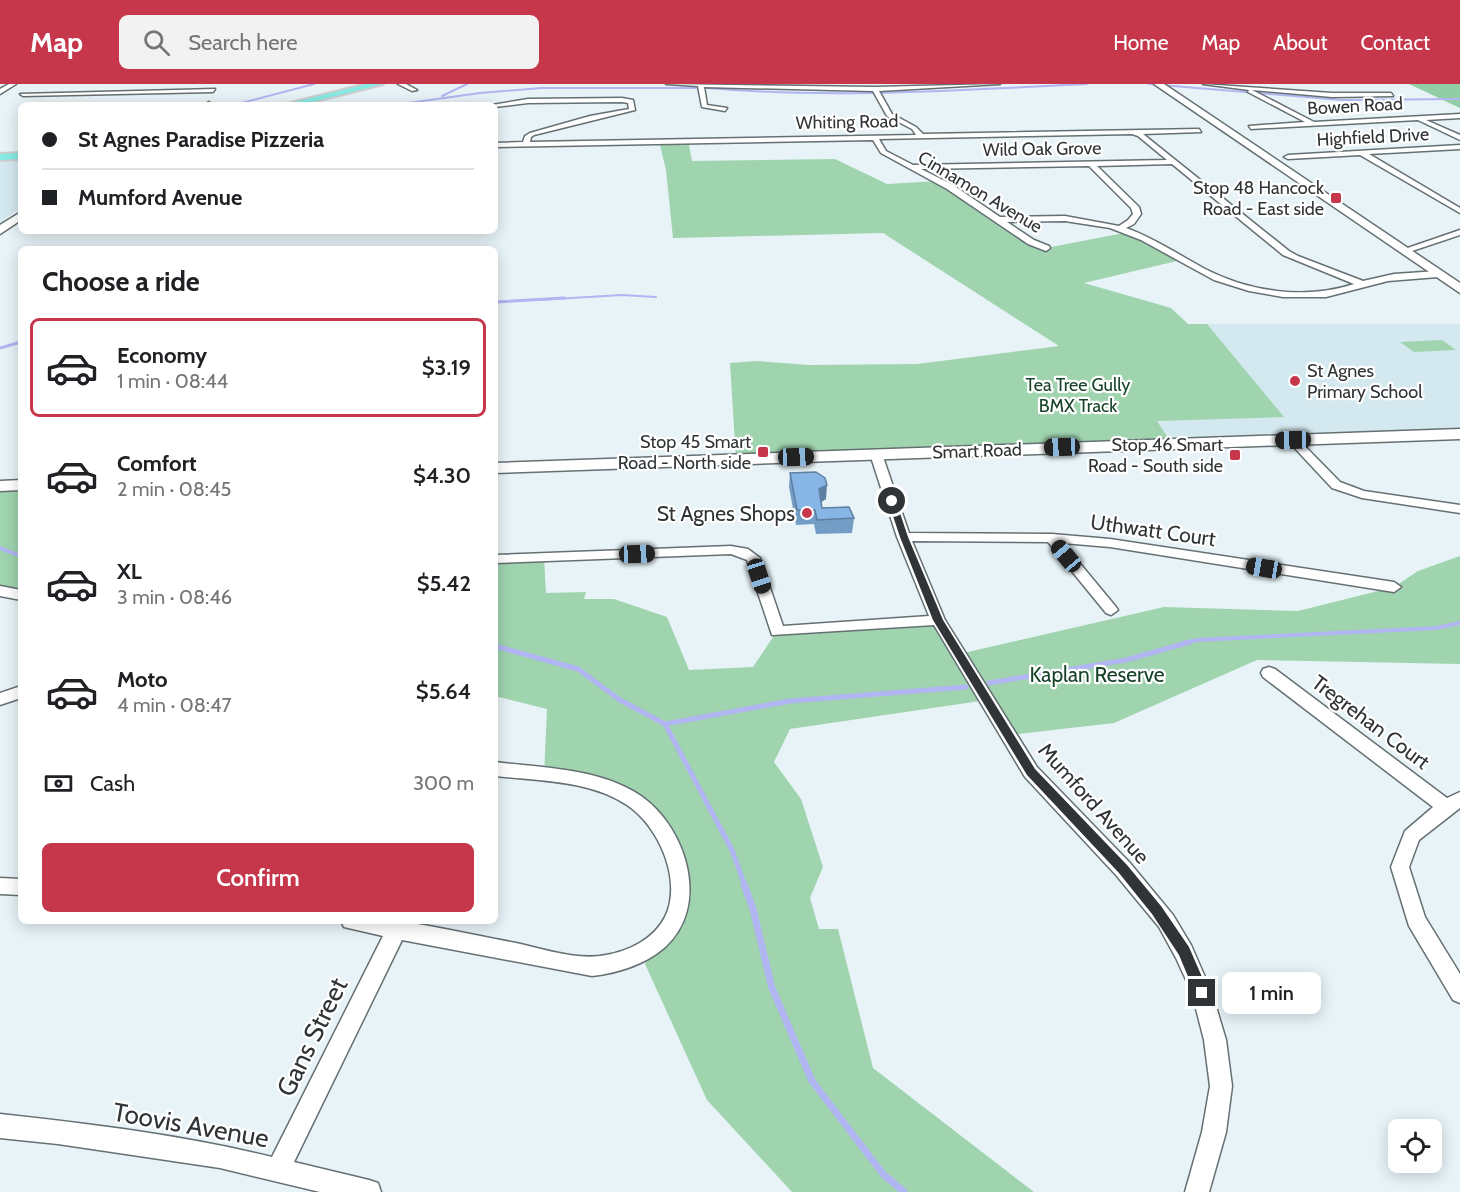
<!DOCTYPE html>
<meta charset="utf-8">
<style>
:root{--surface:#fff;--page:#f2f2f2;--text:#202124;--muted:#757577;--line:#e0e0e0;--accent:#c7374c}
body{margin:0;font-family:Cabin,sans-serif;background:var(--page);color:var(--text);height:100vh;display:flex;flex-direction:column;font-size:22px;white-space:nowrap}
*{box-sizing:border-box;margin:0}
p{font-size:20px;color:var(--muted)}
.icon{flex:none;width:33px;height:33px;fill:none;stroke:currentColor;stroke-width:2;stroke-linecap:round;stroke-linejoin:round}
.map{position:relative;flex:1;overflow:hidden}
.side{position:absolute;left:18px;top:162px;width:480px;height:678px;display:flex;flex-direction:column;background:var(--surface);border-radius:9px;box-shadow:0 3px 15px #0003}
.side>*{flex:none}
.top-card{position:absolute;left:18px;top:18px;width:480px;height:132px;border-radius:9px;box-shadow:0 3px 15px #0003;display:grid;align-content:center;height:132px;padding:0 24px;background:var(--surface)}
.buttons{position:absolute;left:1388px;top:1035px;display:grid;gap:12px}
.buttons a{display:grid;place-items:center;width:54px;height:54px;border-radius:9px;background:var(--surface);box-shadow:0 3px 15px #0003;font-size:30px}
.end{position:absolute;width:27px;height:27px;margin:-14px;border:8px solid #303436;background:#fff;box-shadow:0 0 0 3px #fff}
.from{border-radius:50%}
.bubble{position:absolute;height:42px;border-radius:9px;background:var(--surface);box-shadow:0 3px 15px #0003;font-size:20px;font-weight:600;line-height:42px;text-align:center}
.car{position:absolute;width:18px;height:36px;margin:-18px -9px;border-radius:8px;box-shadow:0 0 4px 2px #0007;background:linear-gradient(#222 24%,#8ab4d8 0 40%,#222 0 76%,#8ab4d8 0 86%,#222 0)}
.top-card b{display:flex;align-items:center;gap:21px;height:57px;font-size:22px}
.top-card b+b{border-top:2px solid var(--line)}
.top-card i{width:15px;height:15px;background:var(--text)}
ul{padding:0;list-style:none}
li{display:flex;align-items:center;gap:18px;height:99px;margin:0 12px 9px;padding:0 12px;border:3px solid transparent;border-radius:9px}
li div{flex:1}
li b{display:block;font-size:22px}
li em{font-style:normal;font-weight:600}
li.current{border-color:var(--accent)}
li>.icon{width:54px;height:54px;stroke-width:1.5}
h2{padding:0 24px;font-size:27px;line-height:72px}
.pay{display:flex;align-items:center;gap:15px;height:66px;padding:0 24px;font-size:22px}
.pay p{margin-inline-start:auto}
.cta{display:flex;gap:12px;margin-top:auto;padding:12px 24px}
.cta a{flex:1;height:69px;border-radius:9px;background:var(--accent);color:#fff;font-size:24px;font-weight:600;line-height:69px;text-align:center}
header{display:flex;align-items:center;gap:36px;box-sizing:border-box;height:84px;padding:0 30px;background:var(--accent);color:#fff}
header strong{font-size:28px}
nav{display:flex;gap:33px;margin-inline-start:auto;font-size:21px}
.search{width:420px;height:54px;background:var(--page);display:flex;align-items:center;gap:15px;box-sizing:border-box;padding:0 21px;border-radius:9px;color:var(--muted);font-size:22px}
.map>svg:first-child{display:block}
.built{fill:#d4e9ef}
.green{fill:#9fd4af}
.forest{fill:#92cea5}
.lines{fill:none;stroke-linecap:round;stroke-linejoin:round}
.stream-far4{stroke:#b1b5f1;stroke-width:2}
.stream-far3{stroke:#b1b5f1;stroke-width:3}
.stream-far2{stroke:#b1b5f1;stroke-width:4}
.stream-far1{stroke:#b1b5f1;stroke-width:5}
.stream{stroke:#b1b5f1;stroke-width:7}
.street-casing{stroke:#657073;stroke-width:3}
.secondary-casing{stroke:#657073;stroke-width:3}
.primary-casing{stroke:#cdcecf;stroke-width:4}
.street{fill:#fff;fill-rule:evenodd}
.secondary{fill:#fff;fill-rule:evenodd}
.primary{fill:#85ebe3;fill-rule:evenodd}
.wall{fill:#749dc6}
.shaded-wall{fill:#5e7fa1}
.building{fill:#87b6e6;stroke:#5e7fa1;stroke-width:1.5}
.route{fill:#303436}
.poi-dot{fill:#c7374c;stroke:#fff;stroke-width:2}
.labels{text-anchor:middle;dominant-baseline:central;stroke-width:4.5;stroke-linejoin:round;paint-order:stroke}
.far-street-label{font-size:18px;fill:#303436;stroke:#fff}
.far-poi-label{font-size:18px;fill:#303436;stroke:#fff;text-anchor:end}
.far-park-label{font-size:18px;fill:#174429;stroke:#fff}
.poi-label{font-size:21px;fill:#303436;stroke:#fff;text-anchor:end}
.street-label{font-size:21px;fill:#303436;stroke:#fff}
.park-label{font-size:21px;fill:#174429;stroke:#fff}
.near-street-label{font-size:26px;fill:#303436;stroke:#fff}
</style>
<header>
<strong>Map</strong>
<div class="search"><svg class="icon" aria-label="search" viewBox="0 0 24 24"><circle cx="10" cy="10" r="6"/><path d="M15 15l6 6"/></svg>Search here</div>
<nav><a>Home</a><a>Map</a><a>About</a><a>Contact</a></nav>
</header>
<div class="map">
<svg width="1460" height="1108" viewBox="0 0 1460 1108">
<rect width="100%" height="100%" fill="#e7f3f7"/>
<path class="built" d="M21 75V123L0 139V77Z
M1092 240H1460V350L1172 360Z"/>
<path class="green" d="M688 56 692 77 835 75 887 100 939 97 1046 164 1129 148 1181 176 1084 199 1171 224 1188 240H1207L1284 333 1157 337 1172 360 736 375 730 279 757 277 809 281 917 280 1059 262 883 149 673 154 666 86 659 57Z
M1442 256 1456 266 1414 268 1400 258Z
M21 401V511L0 507V402Z
M1460 472V580L1257 576 1114 639 1009 651 987 616 790 645 774 678 801 715 823 783 810 814 819 845H838L873 984 1034 1108H792L707 1016 645 880 675 831 667 751 627 713 544 692 547 625 495 612V475L544 473 546 509 586 508 584 515H614L667 533 689 586 753 583 777 547 938 536 959 570 1164 523 1298 527 1394 503 1418 487Z"/>
<path class="forest" d="M1409 0H1460V24Z"/>
<g class="lines">
<path class="stream-far4" d="M1149 0 1342 16 1460 15
M707 4C834 15 960 6 1087 0
M442 12 467 0
M234 21 314 0
M394 21 480 9 541 4H696
M537 216 622 211 656 213"/>
<path class="stream-far3" d="M495 218 564 214
M0 264 21 258"/>
<path class="stream-far2" d="M0 464 21 472
M1183 559 1198 556 1436 544 1460 539"/>
<path class="stream-far1" d="M495 562 578 585 620 616 665 640 790 617 966 603
M989 599 1126 576 1190 558
M665 640 732 766 745 802"/>
<path class="stream" d="M744 800 753 825 772 904 812 997 883 1090 904 1108"/>
<defs>
<path id="street" d="M9 0H16L0 10V5Z
M398 0H406L417 6 412 7Z
M666 0 875 3 1000 0 879 7 892 30 916 43 923 50 1199 45 1201 48 1143 50 1289 167 1298 172 1363 197 1394 190 1438 187 1443 190 1438 193 1388 197 1326 213H1283L1249 207 1214 196 1141 156 1110 144 1065 137 1007 138 1034 156 1049 162 1050 164 1046 167 1028 160 947 105 881 69 873 56 495 63V59L523 58 525 52 530 49 590 32 629 25 628 19 622 18 528 19 495 23 492 21 528 15 622 14 633 16 635 26 534 51 531 53 530 58 916 51 912 45 887 32 873 7 704 3 707 21 727 24 725 27 702 23 698 2ZM1132 50 1138 52 1167 76 913 81 886 67 879 55ZM1172 80 1283 171 1354 200C1305 216 1250 208 1205 185 1179 171 1154 154 1126 144L1134 140 1141 130 1139 123 1097 82ZM1089 82 1131 124 1133 130 1128 136 1119 142 1065 132 1000 133 953 101 921 85Z
M1203 0 1332 9H1391L1393 12 1332 13 1252 6 1314 38 1460 30V34L1426 36 1460 51V56L1418 36 1251 45 1249 42 1305 38 1248 8 1249 6Z
M215 5 213 8 23 12 20 10Z
M209 18 211 21H204Z
M1460 61V65L1369 70 1460 124V129L1360 71 1288 75 1284 73 1288 71Z
M1460 146V151L1406 169 1399 167Z
M1293 352 1297 354 1340 398 1364 407 1460 421V429L1362 414 1332 404 1289 358 1287 356Z
M876 366 882 370 909 449 1052 450 1110 455 1394 498 1401 503 1394 508 1110 463 1063 459 1116 523 1118 526 1111 531 1106 529 1048 458 912 457 945 536 1037 683 1130 779 1173 831 1191 861 1212 909 1226 956 1232 1002 1226 1048 1209 1108H1185L1202 1048 1210 1002 1204 956 1192 909 1176 874 1159 843 1116 791 1025 693 934 541 772 551 747 476 731 470 495 479V471L731 462 748 465 760 474 783 542 929 532 897 453 870 370Z
M0 502 21 506V516L0 512Z
M1269 583 1275 585 1447 714 1460 708V724L1419 756 1409 783 1425 833 1460 890V919L1453 916 1409 842 1391 783 1405 747 1433 723 1263 593 1261 589 1263 585Z
M21 602V614L0 621V609Z
M495 678C543 684 600 684 641 712 687 744 711 823 664 864 644 881 617 889 592 892L402 856 294 1078 369 1096 378 1099 381 1108H320L220 1084 58 1060 0 1054V1030C91 1040 183 1051 272 1073L383 852 344 843 341 837C360 837 381 835 400 837 439 843 478 852 516 859 544 865 578 877 606 871 629 867 654 855 665 833 683 797 659 742 627 721 589 696 539 697 495 692Z
M0 794 21 795V811L0 810Z"/>
<path id="secondary" d="M1154 0H1164L1460 199V209Z
M21 128V136L0 150V141Z
M1460 345V355L495 389V379Z
M21 396V406L0 407V397Z"/>
<path id="primary" d="M367 0H383L300 21H283Z
M21 69V75L0 76V70Z"/>
</defs>
<use href="#street" class="street-casing"/>
<use href="#secondary" class="secondary-casing"/>
<use href="#primary" class="primary-casing"/>
<use href="#street" class="street"/>
<use href="#secondary" class="secondary"/>
<use href="#primary" class="primary"/>
</g>
<path class="wall" d="M790 389 826 415 821 418 822 424 854 434 852 449 816 450 814 440 796 441 789 403Z"/>
<path class="shaded-wall" d="M827 401 826 415 818 420 819 405Z"/>
<path class="building" d="M816 388 825 394 827 401 819 405 822 424 849 423 854 434 817 436 815 426H797L790 389Z"/>
<path class="route" d="M892 415 896 417 908 453 943 536 1035 685 1127 781 1161 822 1189 863 1209 909 1207 914 1202 916 1197 914 1179 871 1152 830 1119 789 1027 691 933 536 900 453 888 417Z"/>
<g class="poi-dot">
<rect x="1330" y="108" width="12" height="12" rx="3"/>
<circle cx="1295" cy="297" r="6"/>
<rect x="757" y="362" width="12" height="12" rx="3"/>
<rect x="1229" y="365" width="12" height="12" rx="3"/>
<circle cx="807" cy="429" r="6"/>
</g>
<g class="labels">
<g class="far-street-label">
<text transform="translate(1355 22) rotate(-3)">Bowen Road</text>
<text transform="translate(847 38) rotate(-1)">Whiting Road</text>
<text transform="translate(1373 53) rotate(-3)">Highfield Drive</text>
<text transform="translate(1042 65) rotate(-1)">Wild Oak Grove</text>
<text transform="translate(980 108) rotate(31)">Cinnamon Avenue</text>
<text transform="translate(977 367) rotate(-2)">Smart Road</text>
</g>
<g class="far-poi-label">
<text x="1324" y="104">Stop 48 Hancock<tspan x="1324" dy="21">Road - East side</tspan></text>
<text x="1307" y="287" text-anchor="start">St Agnes<tspan x="1307" dy="21">Primary School</tspan></text>
<text x="751" y="358">Stop 45 Smart<tspan x="751" dy="21">Road - North side</tspan></text>
<text x="1223" y="361">Stop 46 Smart<tspan x="1223" dy="21">Road - South side</tspan></text>
</g>
<g class="far-park-label">
<text x="1078" y="301">Tea Tree Gully<tspan x="1078" dy="21">BMX Track</tspan></text>
</g>
<g class="poi-label">
<text x="795" y="429">St Agnes Shops</text>
</g>
<g class="street-label">
<text transform="translate(1153 446) rotate(8)">Uthwatt Court</text>
<text transform="translate(1371 638) rotate(37)">Tregrehan Court</text>
<text transform="translate(1094 719) rotate(48)">Mumford Avenue</text>
</g>
<g class="park-label">
<text x="1097" y="590">Kaplan Reserve</text>
</g>
<g class="near-street-label">
<text transform="translate(312 953) rotate(-64)">Gans Street</text>
<text transform="translate(191 1041) rotate(10)">Toovis Avenue</text>
</g>
</g>
</svg>
<div class="buttons">
<a><svg class="icon" aria-label="locate" viewBox="0 0 24 24"><circle cx="12" cy="12" r="6"/><path d="M12 2v4M12 18v4M2 12h4M18 12h4"/></svg></a>
</div>
<i class="end from" style="left:892px;top:417px"></i>
<i class="end" style="left:1202px;top:909px"></i>
<div class="bubble" style="left:1222px;top:888px;width:99px">1 min</div>
<i class="car" style="left:1293px;top:356px;rotate:269deg"></i>
<i class="car" style="left:1062px;top:363px;rotate:268deg"></i>
<i class="car" style="left:796px;top:373px;rotate:88deg"></i>
<i class="car" style="left:637px;top:470px;rotate:88deg"></i>
<i class="car" style="left:1066px;top:472px;rotate:320deg"></i>
<i class="car" style="left:1264px;top:484px;rotate:279deg"></i>
<i class="car" style="left:759px;top:492px;rotate:162deg"></i>
<div class="top-card">
<b><i class="from"></i>St Agnes Paradise Pizzeria</b>
<b><i></i>Mumford Avenue</b>
</div>
<section class="side">
<h2>Choose a ride</h2>
<ul>
<li class="current"><svg class="icon" aria-label="car" viewBox="0 0 24 24"><path d="M5 17H2v-5l4-1 3-4h7l3 4 3 1v5h-3M9 17h6M6 11h13"/><circle cx="7" cy="17" r="2"/><circle cx="17" cy="17" r="2"/></svg><div><b>Economy</b><p>1 min · 08:44</p></div><em>$3.19</em></li>
<li><svg class="icon" aria-label="car" viewBox="0 0 24 24"><path d="M5 17H2v-5l4-1 3-4h7l3 4 3 1v5h-3M9 17h6M6 11h13"/><circle cx="7" cy="17" r="2"/><circle cx="17" cy="17" r="2"/></svg><div><b>Comfort</b><p>2 min · 08:45</p></div><em>$4.30</em></li>
<li><svg class="icon" aria-label="car" viewBox="0 0 24 24"><path d="M5 17H2v-5l4-1 3-4h7l3 4 3 1v5h-3M9 17h6M6 11h13"/><circle cx="7" cy="17" r="2"/><circle cx="17" cy="17" r="2"/></svg><div><b>XL</b><p>3 min · 08:46</p></div><em>$5.42</em></li>
<li><svg class="icon" aria-label="car" viewBox="0 0 24 24"><path d="M5 17H2v-5l4-1 3-4h7l3 4 3 1v5h-3M9 17h6M6 11h13"/><circle cx="7" cy="17" r="2"/><circle cx="17" cy="17" r="2"/></svg><div><b>Moto</b><p>4 min · 08:47</p></div><em>$5.64</em></li>
</ul>
<div class="pay"><svg class="icon" aria-label="cash" viewBox="0 0 24 24"><path d="M3 7h18v10H3z"/><circle cx="12" cy="12" r="2"/></svg>Cash<p>300 m</p></div>
<div class="cta"><a>Confirm</a></div>
</section>
</div>
